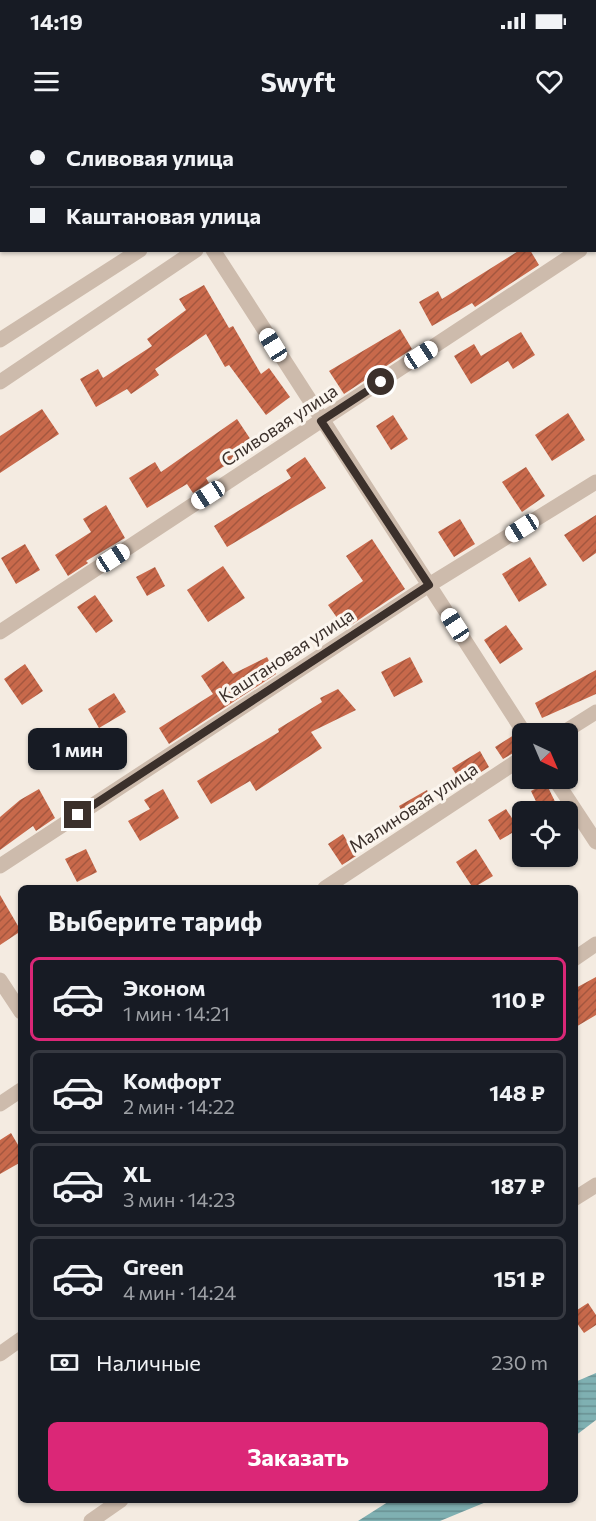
<!DOCTYPE html>
<html lang="ru">
<meta charset="utf-8">
<style>
:root{--surface:#171b24;--page:#20242c;--text:#f1f3f6;--muted:#9ea1a6;--line:#363941;--accent:#db2777}
body{margin:0;font-family:Commissioner,sans-serif;background:var(--page);color:var(--text);height:100vh;display:flex;flex-direction:column;font-size:22px;white-space:nowrap}
*{box-sizing:border-box;margin:0}
p{font-size:20px;color:var(--muted)}
.icon{flex:none;width:33px;height:33px;fill:none;stroke:currentColor;stroke-width:2;stroke-linecap:round;stroke-linejoin:round}
.map{position:relative;flex:1;overflow:hidden}
.panel{position:absolute;left:18px;top:765px;width:560px;height:618px;display:flex;flex-direction:column;background:var(--surface);border-radius:9px;box-shadow:0 2px 4px #0004}
.panel>*{flex:none}
.banner{position:absolute;left:0px;top:0px;width:597px;height:132px;box-shadow:0 2px 4px #0004;display:grid;align-content:center;height:132px;padding:0 30px;background:var(--surface)}
.needle{width:39px;rotate:136deg}
.tools{position:absolute;left:512px;top:603px;display:grid;gap:12px}
.tools a{display:grid;place-items:center;width:66px;height:66px;border-radius:9px;background:var(--surface);box-shadow:0 2px 4px #0004;font-size:30px}
.end{position:absolute;width:27px;height:27px;margin:-14px;border:8px solid #3b302b;background:#fff;box-shadow:0 0 0 3px #fff}
.from{border-radius:50%}
.bubble{position:absolute;height:42px;border-radius:9px;background:var(--surface);box-shadow:0 2px 4px #0004;font-size:20px;font-weight:700;line-height:42px;text-align:center}
.car{position:absolute;width:18px;height:36px;margin:-18px -9px;border-radius:8px;box-shadow:0 0 4px 2px #0007;background:linear-gradient(#fff 24%,#345 0 40%,#fff 0 76%,#345 0 86%,#fff 0)}
.banner b{display:flex;align-items:center;gap:21px;height:57px;font-size:22px}
.banner b+b{border-top:2px solid var(--line)}
.banner i{width:15px;height:15px;background:var(--text)}
ul{padding:0;list-style:none}
li{display:flex;align-items:center;gap:18px;height:84px;margin:0 12px 9px;padding:0 18px;border:3px solid var(--line);border-radius:9px}
li div{flex:1}
li b{display:block;font-size:22px}
li em{font-style:normal;font-weight:700}
li.active{border-color:var(--accent)}
li>.icon{width:54px;height:54px;stroke-width:1.5}
h2{padding:0 30px;font-size:27px;line-height:72px}
.pay{display:flex;align-items:center;gap:15px;height:66px;padding:0 30px;font-size:22px}
.pay p{margin-inline-start:auto}
.action{display:flex;gap:12px;margin-top:auto;padding:12px 30px}
.action a{flex:1;height:69px;border-radius:9px;background:var(--accent);color:#fff;font-size:24px;font-weight:700;line-height:69px;text-align:center}
.status{display:flex;justify-content:space-between;align-items:center;height:42px;padding:0 30px;background:var(--surface);direction:ltr}
.status svg{height:16px;fill:currentColor}
header{display:flex;justify-content:space-between;align-items:center;height:78px;padding:0 30px;background:var(--surface);font-size:27px;font-weight:700}
.map>svg:first-child{display:block}
.water{fill:url(#water-rules)}
.building{fill:url(#building-hatch)}
.lines{fill:none;stroke-linecap:round;stroke-linejoin:round}
.street{stroke:#cdbbac;stroke-width:15}
.route{stroke:#3b302b;stroke-width:8}
.labels{text-anchor:middle;dominant-baseline:central;stroke-width:6;stroke-linejoin:round;paint-order:stroke}
.street-label{font-size:18px;fill:#3b302b;stroke:#fbf5ee}
</style>
<div class="status"><b>14:19</b><svg viewBox="0 0 49 12"><path d="M0 12V9h3v3zM5 12V6h3v6zM10 12V3h3v9zM15 12V0h3v12zM26 1h20v11H26zM47 4h2v5h-2z"/></svg></div>
<header><svg class="icon" aria-label="menu" viewBox="0 0 24 24"><path d="M4 6h16M4 12h16M4 18h16"/></svg>Swyft<svg class="icon" aria-label="heart" viewBox="0 0 24 24"><path d="M12 20l-8-8c-3-5 5-10 8-4 3-6 11-1 8 4z"/></svg></header>
<div class="map">
<svg width="596" height="1401" viewBox="0 0 596 1401">
<defs>
<pattern id="water-rules" width="6" height="5" patternUnits="userSpaceOnUse" patternTransform="scale(1.5)"><rect width="6" height="5" fill="#7fb0b2"/><path d="M0 2.5h6" fill="none" stroke="#699091"/></pattern>
<pattern id="building-hatch" width="6" height="6" patternUnits="userSpaceOnUse" patternTransform="scale(1.5)"><rect width="6" height="6" fill="#c8694b"/><path d="M-1 1l2-2M0 6l6-6M5 7l2-2" fill="none" stroke="#a4573f"/></pattern>
</defs>
<rect width="100%" height="100%" fill="#f4ebe1"/>
<path class="water" d="M596 1253V1300L575 1316V1262Z
M391 1380H491L440 1401H358Z"/>
<path class="building" d="M520 130H530L539 145 475 187 472 183 432 206 419 182 438 171 442 179Z
M204 165 229 208 233 206 261 254 269 248 290 277 266 295 229 245 225 247 206 214 155 249 159 255 131 274 127 269 96 287 80 259 98 249 103 258 152 226 147 219 186 190 179 179Z
M400 209 412 229 344 274 329 251Z
M521 212 535 235 513 249 508 241 471 264 454 236 474 224 481 236Z
M42 289 59 314 0 353V316Z
M568 293 585 320 552 341 535 315Z
M393 295 408 319 391 330 376 306Z
M237 299 255 326 206 358 209 363 193 373 187 364 147 388 129 358 155 342 161 352Z
M305 337 326 368 227 427 214 406 291 358 286 350Z
M526 347 545 376 522 392 502 362Z
M106 385 125 418 86 441 88 443 68 456 55 435 91 412 83 399Z
M596 395V433L583 442 564 415Z
M460 399 475 424 454 437 438 412Z
M372 419 405 469 345 509 328 485 363 461 346 436Z
M25 424 40 450 16 464 1 438Z
M530 437 547 465 519 482 502 454Z
M223 446 245 478 208 502 187 470Z
M155 447 165 466 147 476 136 457Z
M95 475 113 501 96 513 77 487Z
M506 505 523 529 500 544 484 520Z
M267 537 276 554 169 624 159 608 213 574 201 556 223 541 233 554Z
M410 537 423 562 394 577 381 552Z
M25 544 43 571 22 585 4 559Z
M596 550V574L542 598 535 583Z
M338 569 356 590 311 612 322 628 256 671 250 661 211 684 197 661 279 612 278 609 322 582 320 578Z
M114 573 126 592 99 608 88 589Z
M514 615 522 623V628L503 639 495 627Z
M480 631 489 647 462 664 452 648Z
M546 663 560 692H541L531 671Z
M39 669 55 698 36 711 33 706 0 730V697L20 680Z
M163 669 179 698 140 721 128 701 150 689 144 680Z
M427 670 434 684 407 702 399 686Z
M506 689 519 709 500 720 488 700Z
M343 714 356 736 342 745 328 724Z
M86 729 97 752 77 762 65 739Z
M476 729 493 756 473 768 456 742Z
M0 775 21 811 0 825Z
M596 857V895L574 908V869Z
M11 1013 21 1030V1042L0 1054V1020Z
M588 1183 596 1195V1205L584 1213 574 1199V1192Z"/>
<g class="lines">
<path class="street" d="M301 2 302 0
M398 2 400 0
M213 130 525 614
M0 220 140 130
M0 262 196 130
M0 512 580 130
M561 614 596 592
M554 658 596 722
M0 746 429 465 596 362
M325 768 522 638
M574 839 596 824
M0 860 21 892
M0 984 21 970
M574 1079 596 1065
M0 1234 21 1219
M91 1401 121 1380"/>
</g>
<g class="lines">
<path class="route" d="M78 695 429 465 321 301 381 262"/>
</g>
<g class="labels">
<g class="street-label">
<text transform="translate(279 305) rotate(-33)">Сливовая улица</text>
<text transform="translate(286 535) rotate(-33)">Каштановая улица</text>
<text transform="translate(413 687) rotate(-33)">Малиновая улица</text>
</g>
</g>
</svg>
<div class="tools">
<a><svg class="needle" viewBox="-14 -14 28 28"><path d="M0-13l5 13h-10z" fill="#e53935"/><path d="M0 13l5-13h-10z" fill="#9ea1a6"/></svg></a>
<a><svg class="icon" aria-label="locate" viewBox="0 0 24 24"><circle cx="12" cy="12" r="6"/><path d="M12 2v4M12 18v4M2 12h4M18 12h4"/></svg></a>
</div>
<i class="end from" style="left:381px;top:262px"></i>
<i class="end" style="left:78px;top:695px"></i>
<div class="bubble" style="left:28px;top:608px;width:99px">1 мин</div>
<i class="car" style="left:273px;top:225px;rotate:328deg"></i>
<i class="car" style="left:421px;top:235px;rotate:57deg"></i>
<i class="car" style="left:208px;top:375px;rotate:237deg"></i>
<i class="car" style="left:522px;top:408px;rotate:238deg"></i>
<i class="car" style="left:113px;top:438px;rotate:57deg"></i>
<i class="car" style="left:455px;top:505px;rotate:327deg"></i>
<div class="banner">
<b><i class="from"></i>Сливовая улица</b>
<b><i></i>Каштановая улица</b>
</div>
<section class="panel">
<h2>Выберите тариф</h2>
<ul>
<li class="active"><svg class="icon" aria-label="car" viewBox="0 0 24 24"><path d="M5 17H2v-5l4-1 3-4h7l3 4 3 1v5h-3M9 17h6M6 11h13"/><circle cx="7" cy="17" r="2"/><circle cx="17" cy="17" r="2"/></svg><div><b>Эконом</b><p>1 мин · 14:21</p></div><em>110 ₽</em></li>
<li><svg class="icon" aria-label="car" viewBox="0 0 24 24"><path d="M5 17H2v-5l4-1 3-4h7l3 4 3 1v5h-3M9 17h6M6 11h13"/><circle cx="7" cy="17" r="2"/><circle cx="17" cy="17" r="2"/></svg><div><b>Комфорт</b><p>2 мин · 14:22</p></div><em>148 ₽</em></li>
<li><svg class="icon" aria-label="car" viewBox="0 0 24 24"><path d="M5 17H2v-5l4-1 3-4h7l3 4 3 1v5h-3M9 17h6M6 11h13"/><circle cx="7" cy="17" r="2"/><circle cx="17" cy="17" r="2"/></svg><div><b>XL</b><p>3 мин · 14:23</p></div><em>187 ₽</em></li>
<li><svg class="icon" aria-label="car" viewBox="0 0 24 24"><path d="M5 17H2v-5l4-1 3-4h7l3 4 3 1v5h-3M9 17h6M6 11h13"/><circle cx="7" cy="17" r="2"/><circle cx="17" cy="17" r="2"/></svg><div><b>Green</b><p>4 мин · 14:24</p></div><em>151 ₽</em></li>
</ul>
<div class="pay"><svg class="icon" aria-label="cash" viewBox="0 0 24 24"><path d="M3 7h18v10H3z"/><circle cx="12" cy="12" r="2"/></svg>Наличные<p>230 m</p></div>
<div class="action"><a>Заказать</a></div>
</section>
</div>
